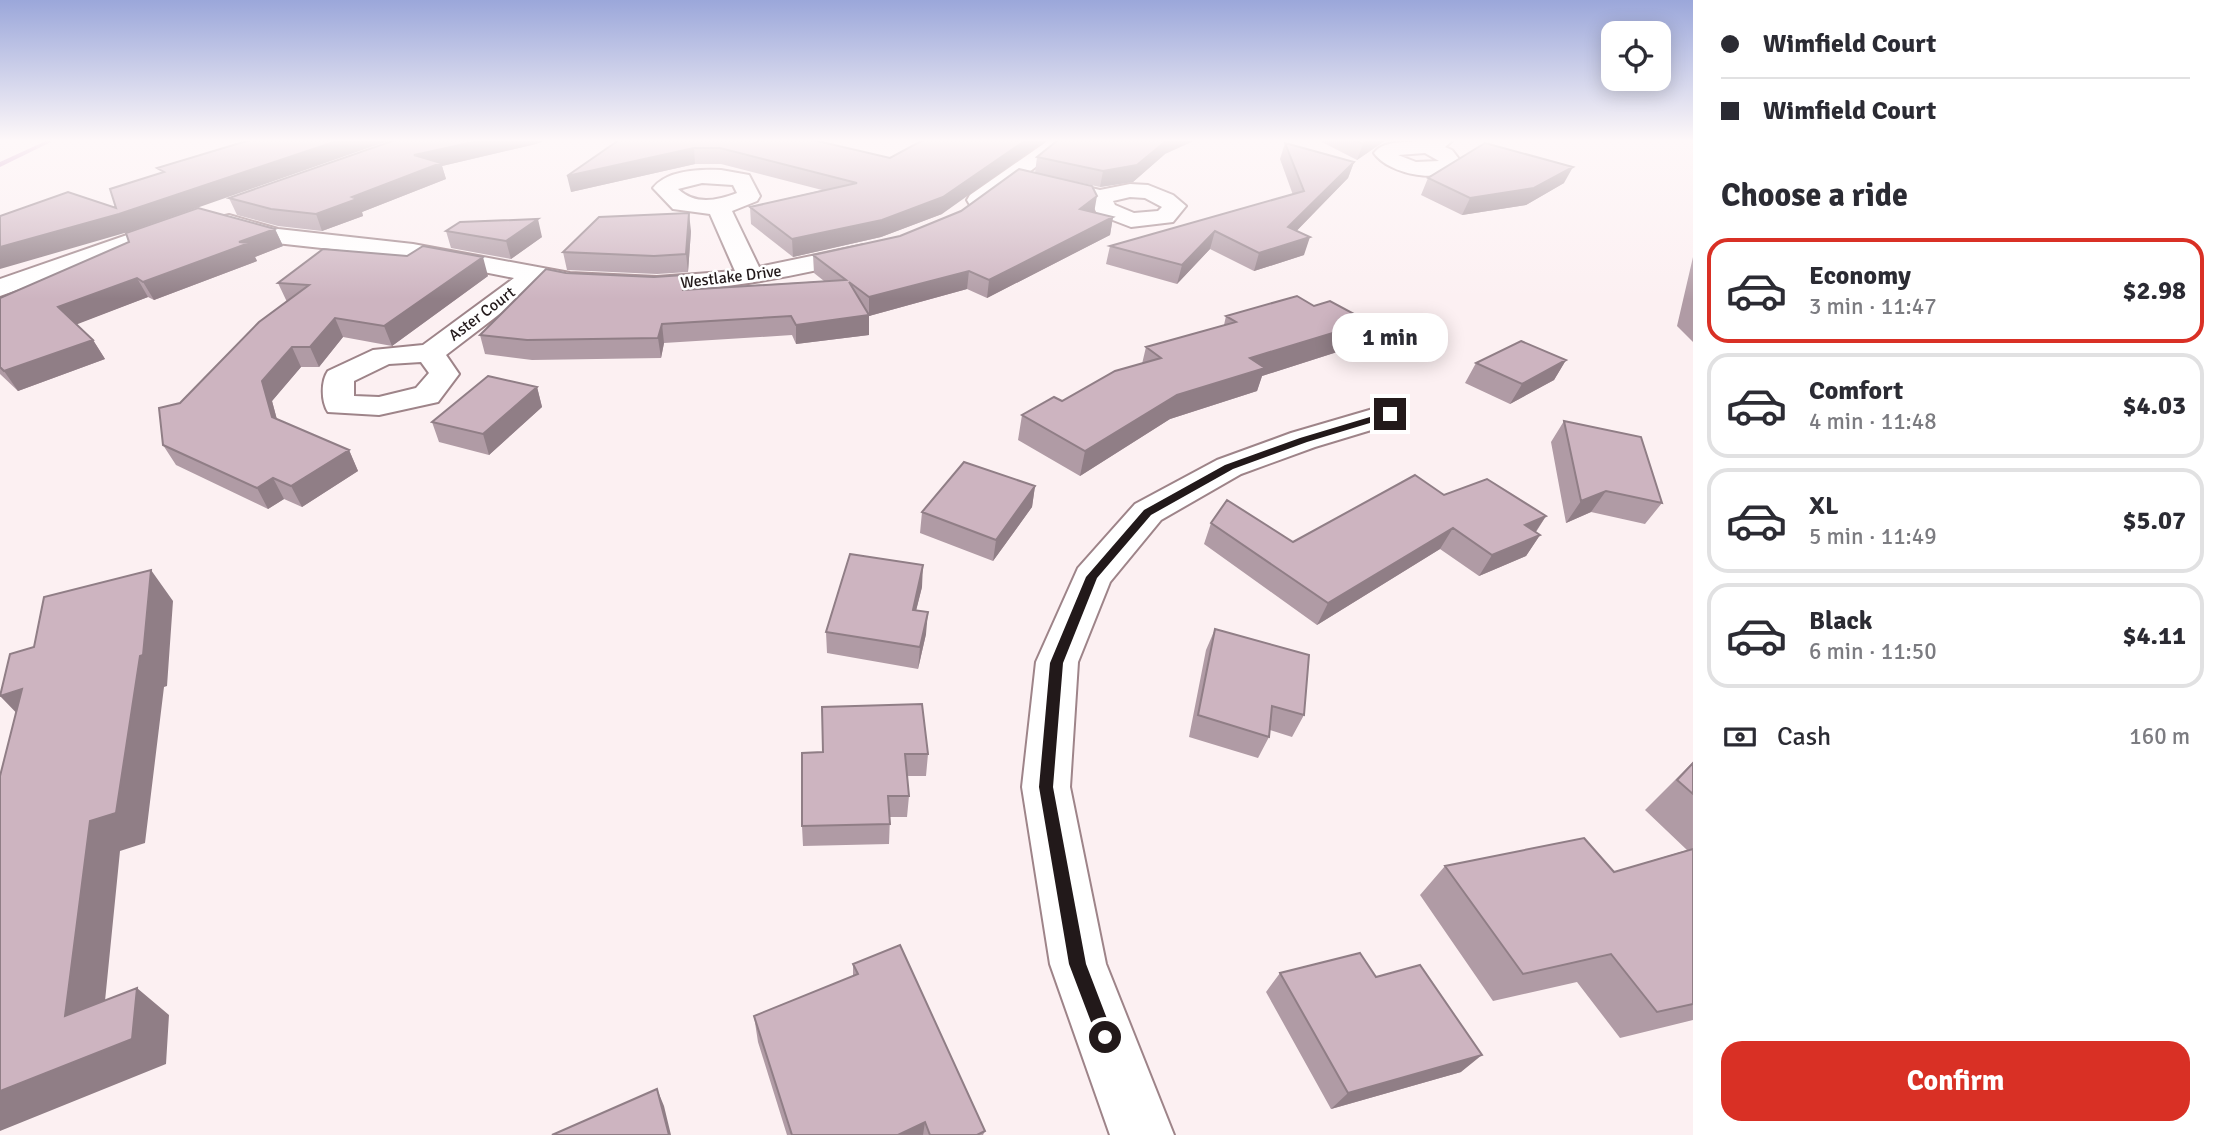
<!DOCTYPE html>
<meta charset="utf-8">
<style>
:root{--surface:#fff;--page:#f2f2f3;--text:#2b2b33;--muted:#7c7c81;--line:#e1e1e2;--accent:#d93025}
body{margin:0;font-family:Signika,sans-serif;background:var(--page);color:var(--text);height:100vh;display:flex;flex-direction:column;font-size:26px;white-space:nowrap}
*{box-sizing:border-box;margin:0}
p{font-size:23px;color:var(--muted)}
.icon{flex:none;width:38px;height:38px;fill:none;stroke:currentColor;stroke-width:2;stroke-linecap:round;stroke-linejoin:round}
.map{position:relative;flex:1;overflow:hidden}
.sheet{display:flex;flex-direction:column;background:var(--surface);width:525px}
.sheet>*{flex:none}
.banner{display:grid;align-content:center;height:154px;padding:0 28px;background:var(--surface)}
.fabs{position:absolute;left:1601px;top:21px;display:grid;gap:14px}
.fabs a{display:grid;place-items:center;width:70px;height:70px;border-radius:14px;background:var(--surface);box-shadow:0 4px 18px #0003;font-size:35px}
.end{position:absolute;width:32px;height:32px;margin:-16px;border:9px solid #22191a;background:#fff;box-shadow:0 0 0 4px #fff}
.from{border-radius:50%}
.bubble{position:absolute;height:49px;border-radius:21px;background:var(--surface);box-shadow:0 4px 18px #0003;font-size:23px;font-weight:700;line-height:49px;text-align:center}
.banner b{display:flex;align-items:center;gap:24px;height:66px;font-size:26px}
.banner b+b{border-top:2px solid var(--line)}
.banner i{width:18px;height:18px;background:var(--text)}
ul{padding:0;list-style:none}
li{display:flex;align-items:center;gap:21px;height:105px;margin:0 14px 10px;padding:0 14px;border:4px solid var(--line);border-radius:21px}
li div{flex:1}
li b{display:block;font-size:26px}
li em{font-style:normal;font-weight:700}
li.on{border-color:var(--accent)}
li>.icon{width:63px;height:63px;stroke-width:1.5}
h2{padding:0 28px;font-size:32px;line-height:84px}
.pay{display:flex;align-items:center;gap:18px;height:77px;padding:0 28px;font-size:26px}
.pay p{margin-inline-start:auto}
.button{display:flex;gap:14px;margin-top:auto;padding:14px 28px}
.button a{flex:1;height:80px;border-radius:21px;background:var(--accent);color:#fff;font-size:28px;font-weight:700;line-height:80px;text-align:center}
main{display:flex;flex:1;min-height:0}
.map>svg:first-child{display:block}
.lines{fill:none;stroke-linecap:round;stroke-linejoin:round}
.stream{fill:#c894c4;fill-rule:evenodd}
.minor-casing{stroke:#9e8489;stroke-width:4}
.minor{fill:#fff;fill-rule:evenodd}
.wall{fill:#b09ba5}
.shaded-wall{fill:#907e86}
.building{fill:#cdb4c0;stroke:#907e86;stroke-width:2}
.route{fill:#22191a}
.labels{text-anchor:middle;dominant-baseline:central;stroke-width:5;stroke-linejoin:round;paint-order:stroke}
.far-street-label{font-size:16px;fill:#22191a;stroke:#fff}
</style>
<main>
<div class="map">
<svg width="1693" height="1135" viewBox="0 0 1693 1135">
<rect width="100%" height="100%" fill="#fcf0f2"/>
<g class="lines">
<path class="stream" d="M48 140H55L0 167V162Z"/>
<defs>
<path id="minor" d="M1049 140H1071L986 205H970L967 200 970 195Z
M1429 140H1453L1445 147 1452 150 1462 163C1445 186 1389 175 1374 153 1385 138 1413 144 1429 140ZM1425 153 1439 161 1416 162 1398 155Z
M721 170 749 175 760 196 757 201 732 211 759 267 864 245 873 247 876 252 873 257C764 284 652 305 540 283L446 355 459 374 438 402 379 415 328 412C321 401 321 381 328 371L373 350 423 345 514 278 413 258 276 243 221 227 217 222 221 217 229 215 278 229 413 244 570 273 657 277 735 271 710 214 673 209 653 188C667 170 700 169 721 170ZM702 183 733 185 737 193C716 201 695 205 678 189ZM421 362 429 373 416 388 379 397 354 396V381L389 364Z
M1047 178 1100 190 1130 184 1148 185 1173 195 1186 206 1173 222 1131 227 1097 214 1091 201 1039 189 1036 184 1039 179ZM1130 197 1145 198 1162 207 1158 211 1134 213 1115 205 1113 201Z
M179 217 187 219 191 224 187 229 0 296V279Z
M1390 404 1401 407 1406 414 1401 421 1315 447 1241 474 1161 520 1110 582 1078 662 1070 787 1106 964 1174 1135H1110L1050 964 1022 787 1036 662 1078 568 1135 504 1217 460 1291 433Z"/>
</defs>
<use href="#minor" class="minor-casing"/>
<use href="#minor" class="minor"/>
</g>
<path class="wall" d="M619 140H813L942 214 881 237 793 257 751 224 750 207 822 190 721 164H695L571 192Z
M1318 140H1386L1357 160Z
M1285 143 1354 162 1348 178 1296 231 1304 255 1254 271 1210 249 1177 284 1106 264 1110 246 1293 195 1280 159Z
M536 144 442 166 446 179 362 212 363 216 322 231 278 226 237 215 229 198Z
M1165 154 1133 182 1100 187 1035 173 1037 157Z
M1428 178 1564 183 1526 205 1462 215 1421 195Z
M1094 212 1113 217 1110 235 987 298 967 289 869 316V335L796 344 792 335 664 343 661 358 532 360 485 354 480 335 686 289 824 281 814 273 813 255Z
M275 229 283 246 255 257 257 261 154 300 148 297 76 324 93 340 105 359 18 391 0 374V298Z
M446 231 542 237 511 259 451 248Z
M691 231 688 272 657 274 567 270 563 252Z
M1693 257V342L1677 326Z
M488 276 392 346 343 337 319 367H301L272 401 277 420 349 450 358 471 302 507 284 499 268 509 176 465 163 445 180 403 287 302 278 283Z
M1226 316 1359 345 1262 376 1257 391 1170 419 1080 476 1018 440 1022 415 1062 401 1142 364 1146 347 1224 325Z
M1566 360 1554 380 1510 404 1465 383 1476 363Z
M537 387 542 407 489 455 439 442 432 422Z
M1564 421 1662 503 1645 524 1591 512 1566 523 1551 442Z
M1035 486 1032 507 993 561 920 533 922 512Z
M1546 516 1536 532 1540 535 1526 556 1479 576 1440 549 1317 625 1204 544 1211 523 1293 542Z
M922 587 916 610 926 634 918 669 827 653 826 632Z
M1215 629 1304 715 1292 737 1270 730 1269 737 1258 758 1189 737 1206 650Z
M802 753 928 754 926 776H907L909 796 907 817H890L889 844 803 846 802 826Z
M1693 762V1020L1620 1038 1577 982 1493 1001 1420 895 1445 866 1614 872 1687 850 1645 810Z
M853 964 985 1131 983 1135H787L758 1042 754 1016 853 976Z
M1280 973 1461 1072 1331 1109 1266 992Z"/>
<path class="shaded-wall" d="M340 140H391L128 232 0 269V247Z
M483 140H547L536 144 442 166 446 179 362 212 363 216 322 231 316 214 352 197 414 155Z
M1026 140H1046L942 214 881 237 793 257 792 239Z
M1167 140H1196L1165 154 1133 182 1100 187 1103 171Z
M1370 140H1386L1357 160 1363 144Z
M694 148 695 164 571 192 567 176Z
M1354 162 1348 178 1283 245 1288 227Z
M1573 167 1564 183 1526 205 1462 215 1470 198Z
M1097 196 1094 213 1080 209Z
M689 213 691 231 688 272 686 254Z
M1113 217 1110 235 987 298 989 280Z
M538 219 542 237 511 259 506 241Z
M275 229 283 246 255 257 257 261 154 300 143 282 239 242Z
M1215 231 1210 249 1177 284 1182 265Z
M1310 237 1304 255 1254 271 1259 253Z
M483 257 488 276 392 346 384 326Z
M969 271 967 289 869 316V335L796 344V325L869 315V297Z
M137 278 148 297 70 327 58 307Z
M335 318 343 337 319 367 310 347Z
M1369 322 1359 345 1262 376 1257 391 1170 419 1080 476 1085 451 1177 395 1250 358Z
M662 324 664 343 661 358 658 338Z
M93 340 105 359 18 391 4 371Z
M292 347 301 367 272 401 282 438 272 417 262 381Z
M1566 360 1554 380 1510 404 1522 384Z
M537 387 542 407 489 455 483 434Z
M349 450 358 471 302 507 291 486Z
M273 478 284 499 268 509 257 488Z
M1035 486 1032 507 993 561 996 540Z
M1606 491 1591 512 1566 523 1581 501Z
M1546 516 1532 537 1525 525Z
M1453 528 1440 549 1317 625 1328 603Z
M1540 535 1526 556 1479 576 1492 555Z
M923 565 922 587 911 631 913 610Z
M151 570 173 601 167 686 164 687 145 843 120 851 101 1041 65 1016 90 821Z
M928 612 926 634 918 669 920 647Z
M22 689 30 727 0 696Z
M137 988 169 1015 166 1064 0 1131V1091Z
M1482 1055 1461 1072 1331 1109 1348 1093Z
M657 1089 664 1106 671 1135H669Z
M925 1122 923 1135H898Z"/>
<path class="building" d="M250 140H340L119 214 0 247V216L68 192 116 208 110 189 164 172 157 168Z
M395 140H483L414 155 441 163 352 197 357 199 316 214 271 209 229 198Z
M619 140H813L890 158 923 140H1026L943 197 882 220 792 239 750 207 857 183 720 148H694L567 176Z
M1058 140H1167L1137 165 1103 171 1037 157Z
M1354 140H1370L1363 144Z
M1285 143 1354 162 1288 227 1310 237 1259 253 1215 231 1182 265 1110 246 1304 191Z
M1485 143 1573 167 1534 188 1470 198 1428 178Z
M1019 169 1092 186 1097 196 1080 209 1113 217 989 280 969 271 869 297 849 282 869 315 796 325 791 316 662 324 658 338 527 340 480 335 546 269 566 273 654 277 684 275 683 290 846 280 813 255 900 236 961 211Z
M198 208 275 229 239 242 249 243 143 282 137 278 58 307 93 340 4 371 0 367V298L129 242 126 233Z
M689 213 686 254 654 256 563 252 599 217Z
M538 219 506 241 446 231 460 222Z
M423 246 483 257 384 326 335 318 310 347H292L262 381 272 417 349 450 291 486 273 478 257 488 163 445 159 408 180 403 259 322 309 285 278 283 323 249 407 256Z
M1297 296 1314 306 1330 301 1369 322 1250 358 1265 368 1177 395 1085 451 1022 415 1054 397 1062 401 1115 371 1161 358 1146 347 1236 322 1226 316Z
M1521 341 1566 360 1522 384 1476 363Z
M488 376 537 387 483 434 432 422Z
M1564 421 1641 437 1662 503 1606 491 1581 501Z
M964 462 1035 486 996 540 922 512Z
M1415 475 1444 495 1487 479 1546 516 1525 525 1540 535 1492 555 1453 528 1328 603 1211 523 1227 500 1293 542Z
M850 554 923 565 913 610 928 612 920 647 826 632Z
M151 570 143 655 140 656 116 813 90 821 65 1016 137 988 132 1039 0 1091V776L22 689 0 696 10 654 34 647 44 597Z
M1215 629 1309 655 1304 715 1272 706 1269 737 1198 715Z
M922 704 928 754H905L909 796H888L890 824 802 826V753L823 752 822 707Z
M1693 763V794L1677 780Z
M1584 838 1614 872 1693 849V1004L1657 1012 1611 954 1523 974 1445 866Z
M900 945 985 1131 977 1135H930L925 1122 898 1135H792L754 1016 858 974 853 964Z
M1360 953 1376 977 1420 965 1482 1055 1348 1093 1280 973Z
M657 1089 669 1135H552Z"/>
<linearGradient id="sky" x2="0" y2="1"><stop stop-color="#9ba7da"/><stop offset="0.47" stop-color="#fef8f9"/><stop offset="1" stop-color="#fef8f9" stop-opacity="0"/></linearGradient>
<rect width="1693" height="299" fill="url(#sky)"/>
<path class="route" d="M1390 411 1393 412V416L1307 442 1233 469 1151 515 1097 578 1063 663 1053 787 1086 964 1114 1037 1111 1043 1105 1046 1099 1043 1069 964 1039 787 1050 663 1086 577 1144 510 1225 465 1300 438Z"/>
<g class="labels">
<g class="far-street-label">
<text transform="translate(731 277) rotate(-7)">Westlake Drive</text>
<text transform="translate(482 314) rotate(-37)">Aster Court</text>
</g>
</g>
</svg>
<div class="fabs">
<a><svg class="icon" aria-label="locate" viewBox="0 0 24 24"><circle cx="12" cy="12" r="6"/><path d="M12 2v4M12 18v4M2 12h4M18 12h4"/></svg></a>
</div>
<i class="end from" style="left:1105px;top:1037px"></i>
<i class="end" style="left:1390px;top:414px"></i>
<div class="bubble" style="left:1332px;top:313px;width:116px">1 min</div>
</div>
<section class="sheet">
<div class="banner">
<b><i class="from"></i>Wimfield Court</b>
<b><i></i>Wimfield Court</b>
</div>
<h2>Choose a ride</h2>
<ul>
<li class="on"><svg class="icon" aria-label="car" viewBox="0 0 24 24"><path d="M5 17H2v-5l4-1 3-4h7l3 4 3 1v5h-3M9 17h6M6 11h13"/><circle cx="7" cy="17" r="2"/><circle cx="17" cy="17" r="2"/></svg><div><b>Economy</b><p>3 min · 11:47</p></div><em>$2.98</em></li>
<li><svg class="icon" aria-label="car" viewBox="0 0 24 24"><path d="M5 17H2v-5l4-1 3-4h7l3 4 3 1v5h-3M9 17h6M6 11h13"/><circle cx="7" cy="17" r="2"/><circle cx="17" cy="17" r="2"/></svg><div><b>Comfort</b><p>4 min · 11:48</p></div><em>$4.03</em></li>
<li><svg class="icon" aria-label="car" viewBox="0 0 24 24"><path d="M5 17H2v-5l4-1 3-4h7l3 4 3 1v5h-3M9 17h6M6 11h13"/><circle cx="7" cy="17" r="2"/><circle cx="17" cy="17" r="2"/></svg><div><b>XL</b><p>5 min · 11:49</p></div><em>$5.07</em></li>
<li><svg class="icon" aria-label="car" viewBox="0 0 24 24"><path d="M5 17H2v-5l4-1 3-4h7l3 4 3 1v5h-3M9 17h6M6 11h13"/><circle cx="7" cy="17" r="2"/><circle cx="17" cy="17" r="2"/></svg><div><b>Black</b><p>6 min · 11:50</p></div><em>$4.11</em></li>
</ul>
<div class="pay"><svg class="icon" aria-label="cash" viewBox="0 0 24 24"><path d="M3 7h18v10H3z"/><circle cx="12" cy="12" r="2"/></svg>Cash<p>160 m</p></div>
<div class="button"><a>Confirm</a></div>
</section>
</main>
